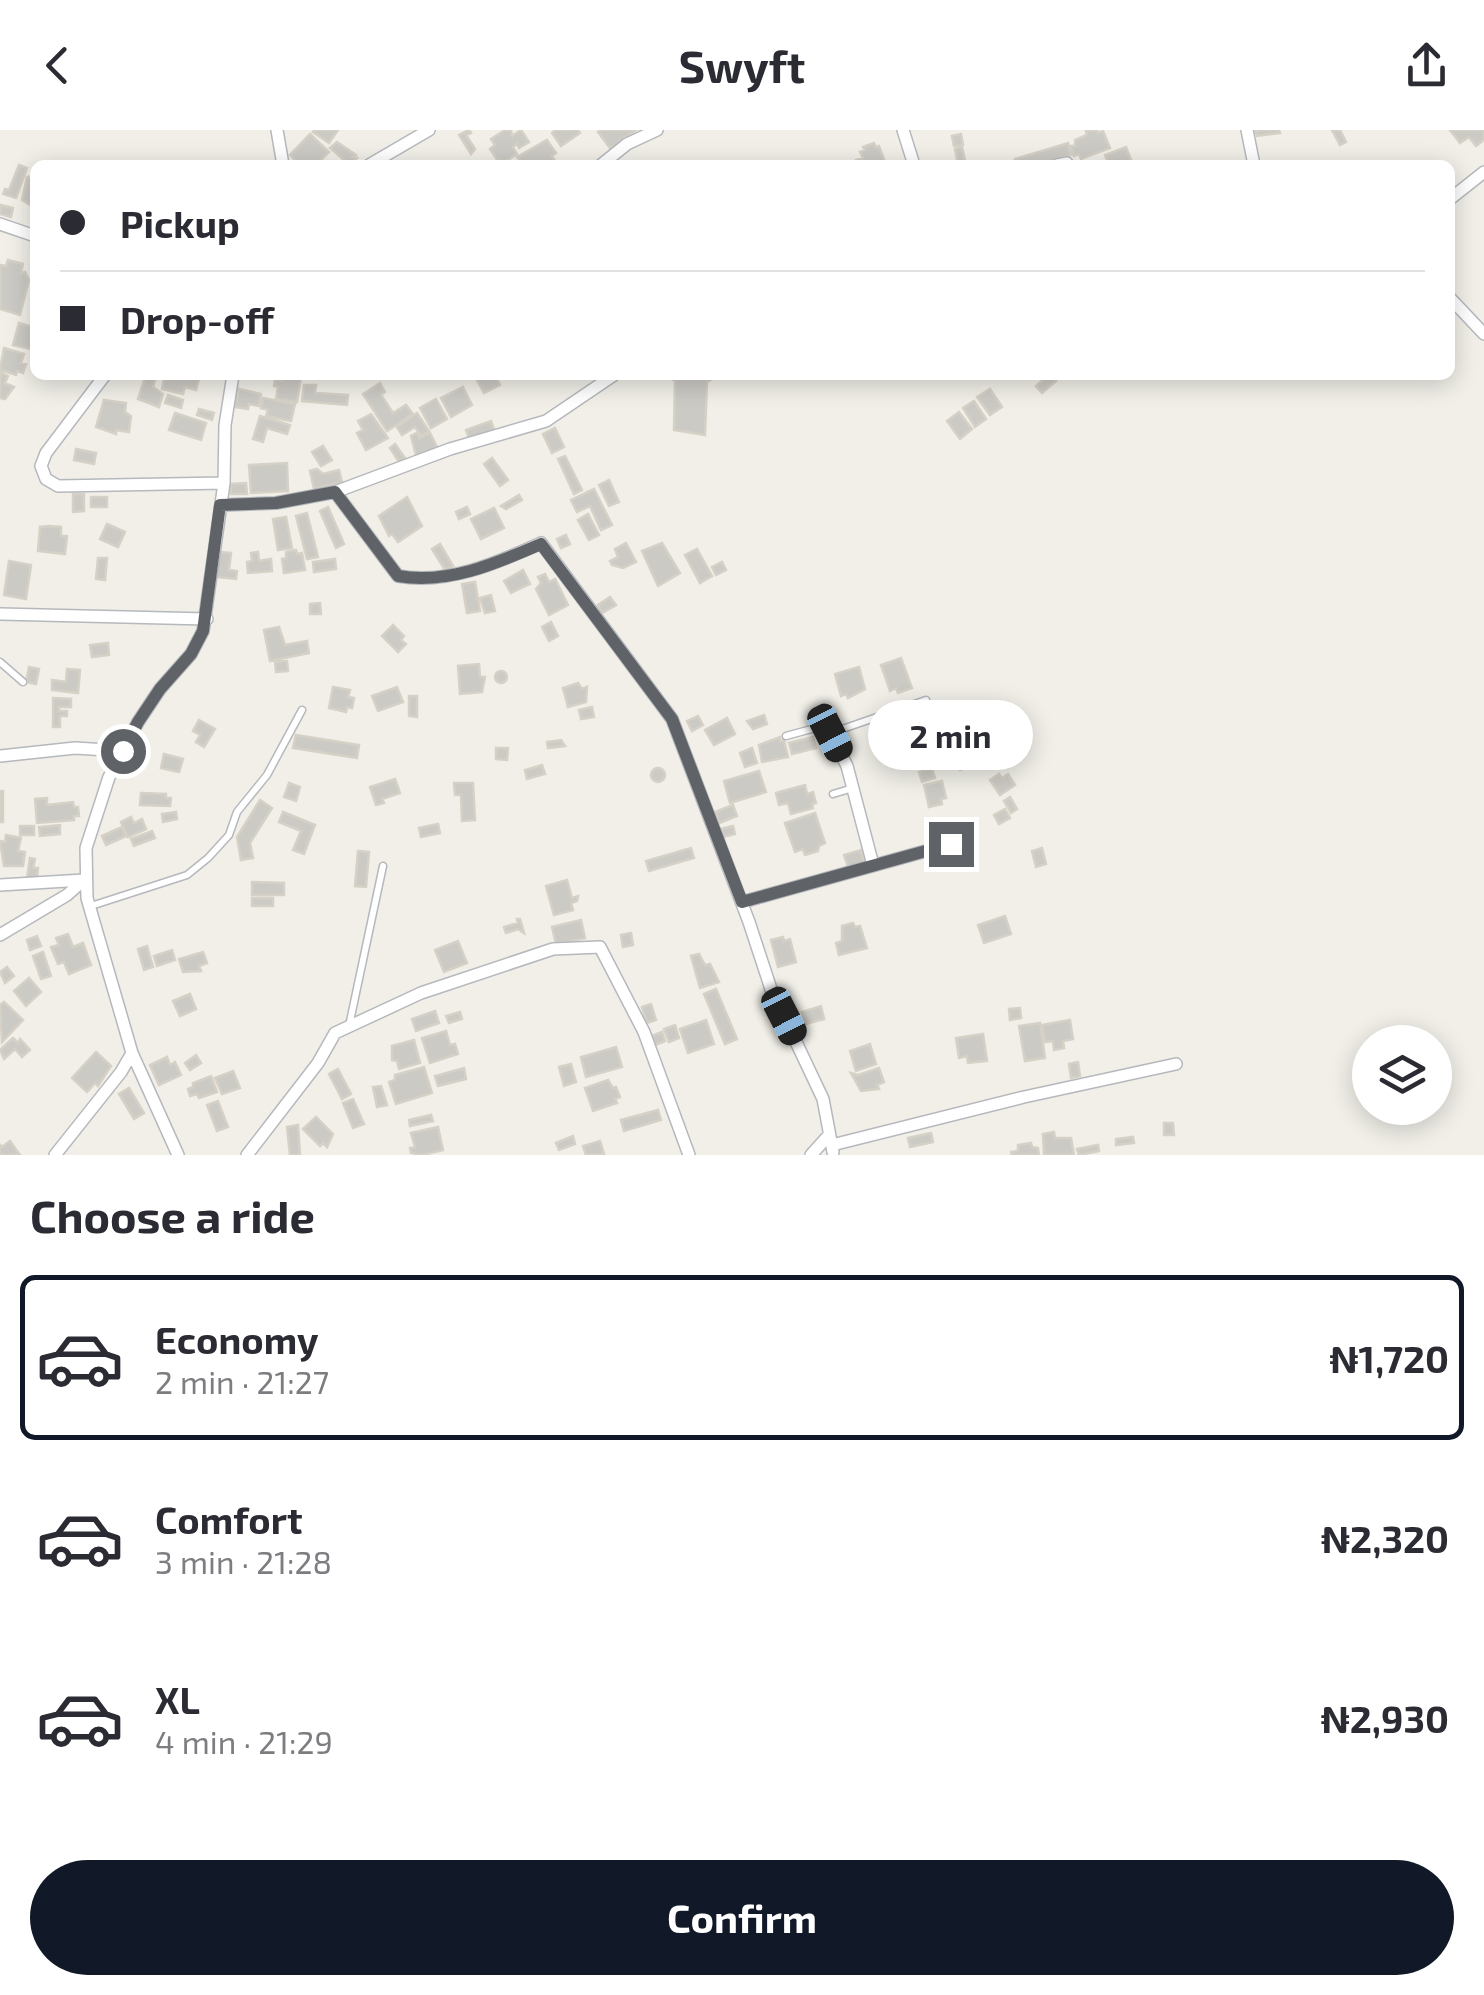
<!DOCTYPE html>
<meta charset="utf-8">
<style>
:root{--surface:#fff;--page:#f2f2f3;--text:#2b2b33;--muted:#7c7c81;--line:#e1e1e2;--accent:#111827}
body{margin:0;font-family:"Exo 2",sans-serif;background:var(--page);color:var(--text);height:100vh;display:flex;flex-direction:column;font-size:38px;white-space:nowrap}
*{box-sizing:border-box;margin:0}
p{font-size:32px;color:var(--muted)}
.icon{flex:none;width:55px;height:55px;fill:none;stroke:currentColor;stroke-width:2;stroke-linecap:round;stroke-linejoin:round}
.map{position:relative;height:1025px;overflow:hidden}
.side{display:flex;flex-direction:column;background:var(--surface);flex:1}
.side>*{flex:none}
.top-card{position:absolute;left:30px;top:30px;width:1425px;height:220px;border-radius:15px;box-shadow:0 5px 25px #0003;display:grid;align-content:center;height:220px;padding:0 30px;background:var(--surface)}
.controls{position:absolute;left:1352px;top:895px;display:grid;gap:20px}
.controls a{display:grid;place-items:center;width:100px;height:100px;border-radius:50%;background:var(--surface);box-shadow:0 5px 25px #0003;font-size:50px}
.end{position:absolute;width:45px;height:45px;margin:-22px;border:12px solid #5f6368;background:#fff;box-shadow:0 0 0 5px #fff}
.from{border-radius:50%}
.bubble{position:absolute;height:70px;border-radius:35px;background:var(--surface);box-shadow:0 5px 25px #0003;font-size:32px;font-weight:700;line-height:70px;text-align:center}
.car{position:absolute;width:30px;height:60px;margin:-30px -15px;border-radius:12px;box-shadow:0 0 8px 2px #0007;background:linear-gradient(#222 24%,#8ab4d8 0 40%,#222 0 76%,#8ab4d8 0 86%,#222 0)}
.top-card b{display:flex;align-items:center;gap:35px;height:95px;font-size:38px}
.top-card b+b{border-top:2px solid var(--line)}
.top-card i{width:25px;height:25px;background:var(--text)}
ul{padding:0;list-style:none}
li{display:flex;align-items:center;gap:30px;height:165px;margin:0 20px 15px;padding:0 10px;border:5px solid transparent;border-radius:15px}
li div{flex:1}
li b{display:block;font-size:38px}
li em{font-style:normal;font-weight:700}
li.selected{border-color:var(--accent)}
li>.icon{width:90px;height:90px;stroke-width:1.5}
h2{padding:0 30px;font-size:45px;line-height:120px}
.action{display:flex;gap:20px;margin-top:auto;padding:20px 30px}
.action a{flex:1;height:115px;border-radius:60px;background:var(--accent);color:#fff;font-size:40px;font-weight:700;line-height:115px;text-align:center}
header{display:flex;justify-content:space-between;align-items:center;height:130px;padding:0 30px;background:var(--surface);font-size:45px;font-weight:700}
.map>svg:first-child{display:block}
.building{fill:#cccac5;stroke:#d6d1c6;stroke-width:2.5}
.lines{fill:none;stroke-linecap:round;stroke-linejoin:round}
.service-casing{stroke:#b5b8bc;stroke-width:9}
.minor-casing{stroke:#b5b8bc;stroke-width:14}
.service{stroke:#fff;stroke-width:6}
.minor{stroke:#fff;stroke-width:11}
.route{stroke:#5f6368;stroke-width:12}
</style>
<header><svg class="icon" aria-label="back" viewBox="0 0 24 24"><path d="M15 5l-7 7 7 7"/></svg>Swyft<svg class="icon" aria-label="share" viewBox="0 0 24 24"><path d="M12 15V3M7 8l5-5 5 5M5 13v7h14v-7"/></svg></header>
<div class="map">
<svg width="1484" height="1025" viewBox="0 0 1484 1025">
<rect width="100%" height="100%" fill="#f1efe8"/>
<path class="building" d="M315 0H338L329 13 313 2Z
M469 0 471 3 466 5 475 19 471 24 459 5Z
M505 0H511L512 6 521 0 529 12 519 18 517 14 513 17 517 24 503 33 501 30 498 31 490 19 495 15 491 9Z
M556 0H578L580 3 561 16 552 3Z
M601 0H636L610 18 598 2Z
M1097 0 1098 3 1103 1 1110 18 1081 29 1079 24 1074 26 1070 16H1075V10L1087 5 1086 1Z
M1255 0H1279L1280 3 1257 6Z
M1332 0H1340L1346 12 1340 15Z
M1450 0H1484V10L1476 16 1469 7 1460 13Z
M310 4 329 22 316 35H300L290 25Z
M961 4 963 15 954 16 952 6Z
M547 10 556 23 552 26 555 31 550 35H516L521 32 517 27Z
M337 12 356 25 353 27 357 28 350 35 330 18Z
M874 13 876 17 879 16 885 32 856 35V30L863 28 860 22 865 20 863 17Z
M1068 13 1071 25 1038 35H1017L1015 29Z
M962 17 966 35H958L955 19Z
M1126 17 1133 35H1106L1108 34 1105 25Z
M19 35 27 38 16 68 3 64 5 59 9 60Z
M34 40H35V78L22 70 27 47 32 46Z
M1 75 13 78 11 87 0 84Z
M8 130 23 134 21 143 25 142 29 150 20 185 0 179V135L6 136Z
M19 193 33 197 35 220 13 215Z
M4 218 24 224 21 233 26 234 23 243 17 241 16 245 0 240Z
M0 242 8 246 5 253 14 257 5 269 0 268Z
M146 245 156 247 153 257 163 264 159 277 138 269Z
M165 245H200L196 260 185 257 183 264 162 259Z
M284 245 301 247 297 272 276 269 278 257 274 256 275 249 283 251Z
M483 245H495L500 255 484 263 476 248Z
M664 245H720L707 252 705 305 674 300 675 251Z
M1048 245 1056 251 1042 263 1036 256Z
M380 253 385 262 381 265 393 283 406 275 413 284 387 301 363 264Z
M304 255H316L315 263 348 265 347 275 302 271Z
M463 257 472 275 451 287 441 268Z
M239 259 261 264 259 276 249 274 248 279 235 277Z
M990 259 1002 277 990 285 977 267Z
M168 265 183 270 181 278 165 273Z
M263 268 295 274 291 291 266 286 268 280 261 278Z
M436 269 447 289 431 298 420 278Z
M104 270 126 273 125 282 131 286 129 302 116 300V304L96 297Z
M974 271 986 289 975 297 963 278Z
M199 279 214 283 212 290 197 285Z
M959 282 972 299 960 309 947 291Z
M175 283 206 293 201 310 169 300Z
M417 283 429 301 421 306 415 297 402 305 397 297Z
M371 284 388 308 366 320 357 303 363 300 358 291Z
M260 286 290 295 287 304 267 298 263 312 253 309Z
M491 291 495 302 470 311 466 300Z
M555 298 564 317 552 323 543 304Z
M417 303 420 308 430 303 438 319 417 329 411 306Z
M395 314 405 328 399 332 390 318Z
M323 316 332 330 321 336 312 322Z
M76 319 96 323 94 334 74 330Z
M565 326 582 360 574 364 558 329Z
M492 328 508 350 500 356 484 334Z
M287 333 288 361 251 363 249 335Z
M317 339 323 344 339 340 342 352 314 359 310 341Z
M609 350 619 372 609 376 599 355Z
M246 353 247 364H231V354Z
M594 359 612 395 601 400 590 376 577 382 571 370Z
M73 364H84V381L73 382Z
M519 365 522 370 506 379 501 376Z
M91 367H107V377H91Z
M407 367 422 396 398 412 392 404 389 406 379 386Z
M328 377 344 414 336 418 320 381Z
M467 377 470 384 459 389 456 382Z
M494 378 504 398 481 409 471 389Z
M307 383 318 427 307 429 296 386Z
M588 384 599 405 589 410 578 390Z
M286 387 292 418 278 420 273 389Z
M107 394 125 402 118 417 100 409Z
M49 396 61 397V406H67L65 424 38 421 40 397Z
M566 405 570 414 561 418 557 409Z
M626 413 636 432 623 438 612 435 610 431 618 427 615 419Z
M662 413 680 443 658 456 642 421Z
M440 414 453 436 445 440 432 419Z
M697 419 712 446 700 453 685 425Z
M296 420 297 424 302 423 305 440 284 443 282 429 286 428V422Z
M219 422 231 423 229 440 237 441 236 449 216 447Z
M258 422 259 431 271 429 272 441 248 443 247 432 252 431 251 423Z
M98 428H107L105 450 96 449Z
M335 429 336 439 314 442 313 432Z
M9 431 31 435 26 469 4 465Z
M722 432 726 440 716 445 712 437Z
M523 440 530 454 511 463 504 451Z
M545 444 549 452 555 449 568 475 549 485 536 459 541 453 538 447Z
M475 452 480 481 467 483 462 454Z
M491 465 495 481 485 483 480 468Z
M610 467 616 475 602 483 598 475Z
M320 473 321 484H310V474Z
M551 492 558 506 549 511 542 497Z
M393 495 404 506 401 510 406 514 398 522 382 506Z
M279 497 285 515 307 511 309 523 270 531 264 500Z
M108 513 109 525 92 527 90 515Z
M901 528 912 558 898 563 896 558 890 561 881 535Z
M287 531 288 541 276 542 275 532Z
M479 534 480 547H485L482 562 460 564 458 536Z
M29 537 39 539 36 554 26 552Z
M859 537 865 559 848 568 846 564 841 566 835 544Z
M67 539 80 540 78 563 52 560V550L66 552Z
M495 547a6 6 0 1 1 12 0a6 6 0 1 1-12 0Z
M578 553 582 559 587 557 586 572 568 577 563 558Z
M333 557 350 560 348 567 354 568 352 578 347 577 346 582 329 578Z
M397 557 403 572 378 581 372 566Z
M409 566H417V587L409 586Z
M53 568 71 569V577H59V581H67V586H60V597H53Z
M592 577 594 587 581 589 579 580Z
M764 585 767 594 753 599 747 591Z
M698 586 703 595 692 601 687 591Z
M727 588 735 604 714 615 705 600Z
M199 590 215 599 204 617 196 612 200 605 193 601Z
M296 605 359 615 357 628 293 618Z
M780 607V611L784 610 788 627 762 632 759 615Z
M813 607 816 618 792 624 789 613Z
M561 610 565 616 548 618 547 612Z
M978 617 984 631 960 640 954 627Z
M496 618H508L507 630 496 629Z
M752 618 757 633 745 637 740 623Z
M164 624 183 629 179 642 161 638Z
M542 635 545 644 527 649 525 640Z
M932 638 935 648 922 652 919 642Z
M651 645a7 7 0 1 1 14 0a7 7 0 1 1-14 0Z
M759 641 766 662 730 673 724 651Z
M999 644 1002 648 1008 644 1015 655 1000 665 990 650Z
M395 649 400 663 382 669 384 673 376 675 370 657Z
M942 651 946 668 941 669 942 674 929 677 924 655Z
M289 653 300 657 296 671 284 667Z
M454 653H473L475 690 462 691 461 665H455Z
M805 655 807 664 813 662 816 673 812 674 813 678 791 684 788 673 779 675 776 663Z
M0 661H3V692H0Z
M141 663 166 664V668H171L170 676 140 675Z
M1010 667 1017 679 1011 683 1004 671Z
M47 668V675L73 672 74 677H78L79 686H74V690L37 693 35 669Z
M260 670 272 678 250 713 253 728 241 730 237 707Z
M733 675 737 686 719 693 715 682Z
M1005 679 1010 688 999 694 994 685Z
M176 682 177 689 163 692 162 684Z
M283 682 315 695 304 724 293 720 301 701 279 692Z
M815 683 825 713 819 716 818 721 805 725 803 719 795 722 785 693Z
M131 687 134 693 142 689 146 699 128 707 121 692Z
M438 694 440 703 421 707 419 698Z
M60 695V704L40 706 39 697Z
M20 696H34V705H20Z
M733 696 735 704 723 707 721 699Z
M122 697 126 706 106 715 102 706Z
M152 701 155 708 134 716 131 709Z
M6 705 21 708 18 721 25 722 23 736H4L0 711 5 712Z
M691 718 694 728 649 741 646 731Z
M1042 718 1046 734 1036 737 1032 721Z
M861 720 864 732 848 737 844 725Z
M358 721 369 722 366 757 355 756Z
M30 728 35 729 33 738H38L37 750 27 748Z
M567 750 572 768 578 766 577 771 571 773 573 780 554 785 546 756Z
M252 752 284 753V765H252Z
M252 768H273V776H252Z
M1005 786 1011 804 984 813 978 795Z
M517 789H520L524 803 518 799 506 803 504 797 518 793Z
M581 790 585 808 556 814 552 797Z
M853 793 855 797 860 796 867 818 839 825 836 813 842 811V796Z
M631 803 633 815 623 817 621 805Z
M68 804 73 817 83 813 91 835 69 844 64 832 58 834 51 817 59 815 56 808Z
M37 806 41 816 30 820 27 810Z
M783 807 784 811 790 809 796 832 778 837 771 810Z
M458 811 467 833 444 842 435 820Z
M147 816 153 837 144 840 138 819Z
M172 820 175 830 157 836 154 826Z
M43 822 51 846 41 849 33 826Z
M203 822 207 833 199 836 201 841 183 842 179 829Z
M699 824 705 835 710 834 719 852 700 858 691 826Z
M7 837 14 846 5 853 0 842Z
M29 848 41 862 26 876 14 861Z
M716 859 737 909 725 914 704 864Z
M190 864 196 879 180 886 173 871Z
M4 872 23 890 2 912 0 875Z
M651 874 656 890 647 893 642 877Z
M821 876 824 889 806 894 802 882Z
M1020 878 1021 888 1010 890 1009 879Z
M435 881 439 893 416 901 412 889Z
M460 882 462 889 449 893 446 886Z
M706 890 714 914 688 923 680 899Z
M1070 890 1073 909 1063 911 1064 918 1054 920 1053 911 1045 912 1042 895Z
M1040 893 1045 928 1025 931 1019 896Z
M675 895 679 908 669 912 664 899Z
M446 901 450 915 455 914 458 924 430 933 422 908Z
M662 902 665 911 655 915 652 906Z
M983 904 987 931 968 933 967 926 959 928 956 908Z
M13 908 18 913 20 909 30 920 22 927 15 919 4 929 0 920Z
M414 910 420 933 399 939 397 931 392 930V916Z
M870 914 876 934 856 941 850 921Z
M616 917 622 937 586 947 581 927Z
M96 922 111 936 98 956 95 953 87 962 72 948Z
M196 925 201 933 190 940 185 933Z
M167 927 170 935 175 932 181 945 159 955 150 935Z
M1078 932 1080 946 1071 948 1069 934Z
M571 934 576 952 564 956 559 937Z
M424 937 432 963 396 974 389 952 395 950V945Z
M464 938 466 949 438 956 435 946Z
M879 938 884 952 877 955 879 959 861 961 851 943 858 945Z
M338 939 351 964 342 969 329 944Z
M233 941 240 958 222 964 215 948Z
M211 946 217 962 199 968 197 964 190 966 188 959 193 957V953Z
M608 950 613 958 616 957 620 967 615 969 617 973 593 981 585 958Z
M381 956 387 975 377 977 373 957Z
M129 958 144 983 134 989 119 964Z
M353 969 364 994 353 998 343 973Z
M218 971 228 997 217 1001 207 975Z
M658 980 661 990 624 1001 621 990Z
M431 985 433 991 410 996 409 990Z
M316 987 333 1004 327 1017 323 1013 320 1016 303 999Z
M1164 993H1173L1174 1005H1164Z
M298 995 300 1025H290L287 997Z
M438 997 443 1020 422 1025 411 1023 410 1018 415 1017 411 1003Z
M1054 1002 1055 1008H1071L1074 1025H1044L1043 1004Z
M931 1003 933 1012 910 1017 908 1008Z
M573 1006 575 1014 559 1020 556 1013Z
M1133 1007 1134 1013 1116 1015V1009Z
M10 1011 20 1025H0V1015L2 1017Z
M600 1011 604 1024 586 1025 583 1016Z
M1031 1013 1032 1017 1038 1018 1039 1025H1012L1011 1022 1018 1021V1015Z
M1098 1015 1099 1021 1079 1025 1077 1019Z"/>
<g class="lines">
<defs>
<path id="service" d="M0 532 23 552
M831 603 926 570
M786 606 826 595
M833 664 853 658
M91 776 187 745 208 728 229 705 237 682 267 645 302 580
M349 896 383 736"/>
<path id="minor" d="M277 0 283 35
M903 0 914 35
M1247 0 1254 35
M369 35 429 0
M601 35 627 14 657 0
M1057 35 1067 33
M1450 69 1484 42
M0 94 35 106
M1450 168 1484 204
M105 245 46 323 41 336 46 349 58 356 224 353
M335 362 398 446C447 455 497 433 541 413L672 589 749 792 771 859 823 969 833 1022
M221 375 276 373 335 362 450 319 546 291 614 245
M0 484 207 489
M826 595 847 636 873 735
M0 626 75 618 123 621
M0 755 84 750
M742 772 951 714
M0 805 67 765 84 750
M832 1015 1024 967 1176 934
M55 1025 121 942 132 923
M178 1025 132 923 87 768 86 718 109 647 138 592 160 559 191 524 203 501 224 353 225 295 233 245
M247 1025 318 933 335 903 421 863 553 819 600 817 644 902 689 1025
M811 1025 829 1005"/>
</defs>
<use href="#service" class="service-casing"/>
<use href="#minor" class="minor-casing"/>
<use href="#service" class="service"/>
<use href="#minor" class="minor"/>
</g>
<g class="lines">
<path class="route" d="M123 621 138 592 160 559 191 524 203 501 220 375 276 373 335 362 398 446C448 455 497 433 541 414L672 589 742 772 951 714"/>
</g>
</svg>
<div class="controls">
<a><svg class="icon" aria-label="layers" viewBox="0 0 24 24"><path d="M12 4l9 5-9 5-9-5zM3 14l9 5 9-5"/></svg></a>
</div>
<i class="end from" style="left:123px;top:621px"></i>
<i class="end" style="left:951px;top:714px"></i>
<div class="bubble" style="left:868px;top:570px;width:165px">2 min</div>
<i class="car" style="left:830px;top:603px;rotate:153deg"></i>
<i class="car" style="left:784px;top:886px;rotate:153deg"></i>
<div class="top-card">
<b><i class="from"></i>Pickup</b>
<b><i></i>Drop-off</b>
</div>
</div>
<section class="side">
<h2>Choose a ride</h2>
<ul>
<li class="selected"><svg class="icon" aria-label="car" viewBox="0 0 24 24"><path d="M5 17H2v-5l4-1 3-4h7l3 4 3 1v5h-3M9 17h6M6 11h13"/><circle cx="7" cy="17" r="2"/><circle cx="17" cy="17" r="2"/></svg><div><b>Economy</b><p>2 min · 21:27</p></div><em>₦1,720</em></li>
<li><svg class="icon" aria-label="car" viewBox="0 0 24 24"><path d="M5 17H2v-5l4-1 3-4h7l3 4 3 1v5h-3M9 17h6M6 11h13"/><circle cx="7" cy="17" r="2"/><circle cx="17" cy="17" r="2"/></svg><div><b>Comfort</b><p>3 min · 21:28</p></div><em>₦2,320</em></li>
<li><svg class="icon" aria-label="car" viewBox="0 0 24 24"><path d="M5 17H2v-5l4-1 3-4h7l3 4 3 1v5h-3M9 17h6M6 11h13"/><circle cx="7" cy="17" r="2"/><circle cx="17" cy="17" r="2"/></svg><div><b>XL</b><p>4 min · 21:29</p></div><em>₦2,930</em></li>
</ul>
<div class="action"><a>Confirm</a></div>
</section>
